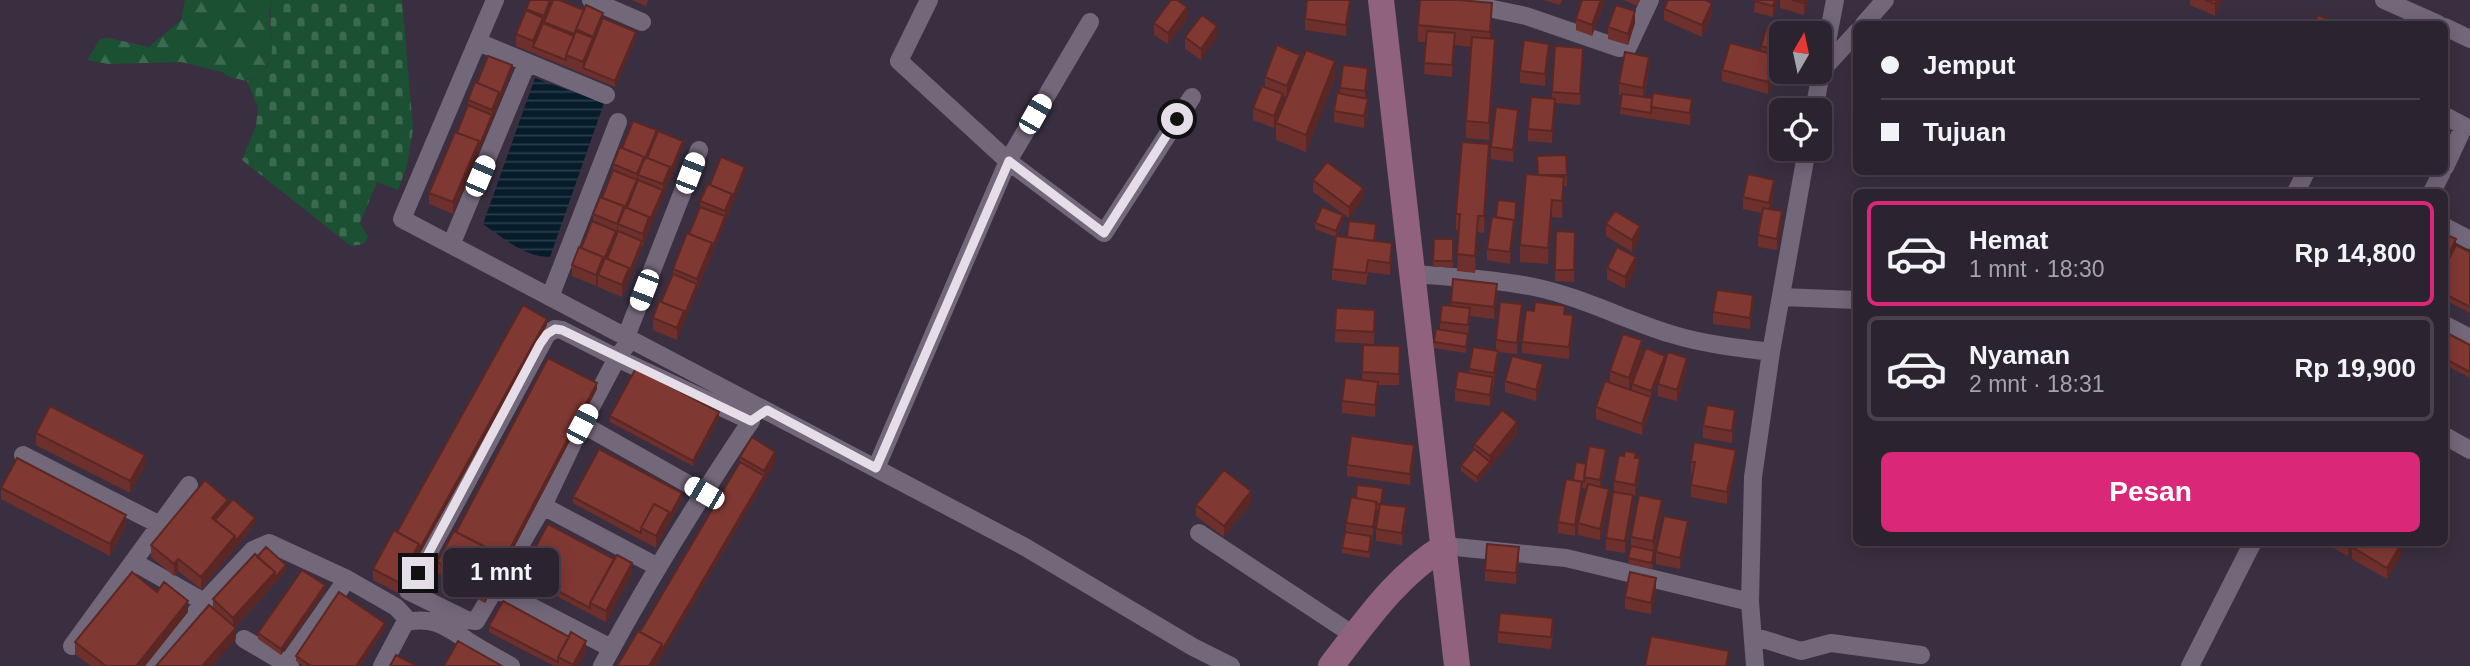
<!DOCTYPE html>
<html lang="id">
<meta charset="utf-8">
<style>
:root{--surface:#2c2330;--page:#382f3c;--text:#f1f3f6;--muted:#a6a4ab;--line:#48404c;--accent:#db2777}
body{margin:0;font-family:Helvetica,sans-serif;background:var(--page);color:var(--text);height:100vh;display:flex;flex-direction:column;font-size:26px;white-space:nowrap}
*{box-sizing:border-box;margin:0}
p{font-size:23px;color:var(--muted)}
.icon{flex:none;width:38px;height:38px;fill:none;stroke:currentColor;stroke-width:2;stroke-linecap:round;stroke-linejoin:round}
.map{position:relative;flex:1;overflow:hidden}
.panel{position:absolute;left:1853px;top:189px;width:595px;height:357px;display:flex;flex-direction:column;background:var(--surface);border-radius:10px;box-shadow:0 4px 18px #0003,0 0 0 2px var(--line)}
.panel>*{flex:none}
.hud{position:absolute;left:1853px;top:21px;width:595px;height:154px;border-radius:10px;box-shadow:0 4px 18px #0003,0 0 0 2px var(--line);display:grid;align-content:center;height:154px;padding:0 28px;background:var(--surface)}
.needle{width:46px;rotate:9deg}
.fabs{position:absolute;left:1769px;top:21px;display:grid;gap:14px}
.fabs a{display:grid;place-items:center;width:63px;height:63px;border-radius:10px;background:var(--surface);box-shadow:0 4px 18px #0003,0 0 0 2px var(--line);font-size:35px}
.end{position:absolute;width:32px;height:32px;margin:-16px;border:9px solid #e5dee9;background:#111;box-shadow:0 0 0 4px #111}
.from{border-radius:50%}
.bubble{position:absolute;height:49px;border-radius:10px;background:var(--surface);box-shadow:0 4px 18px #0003,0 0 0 2px var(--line);font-size:23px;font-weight:700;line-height:49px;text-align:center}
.car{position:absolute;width:21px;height:42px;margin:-21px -10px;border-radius:9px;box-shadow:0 0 5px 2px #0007;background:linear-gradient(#fff 24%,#345 0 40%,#fff 0 76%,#345 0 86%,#fff 0)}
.hud b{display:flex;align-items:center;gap:24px;height:66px;font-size:26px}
.hud b+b{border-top:2px solid var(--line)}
.hud i{width:18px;height:18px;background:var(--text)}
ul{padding:12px 0 0;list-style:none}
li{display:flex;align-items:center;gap:21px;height:105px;margin:0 14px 10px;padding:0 14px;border:4px solid var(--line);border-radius:10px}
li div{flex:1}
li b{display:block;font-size:26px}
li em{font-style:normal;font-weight:700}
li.selected{border-color:var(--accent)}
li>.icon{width:63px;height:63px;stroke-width:1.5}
.primary-button{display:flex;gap:14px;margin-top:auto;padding:14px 28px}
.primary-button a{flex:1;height:80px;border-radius:10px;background:var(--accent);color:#fff;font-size:28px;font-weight:700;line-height:80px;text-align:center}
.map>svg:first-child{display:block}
.forest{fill:url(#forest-firs)}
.cemetery{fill:url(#cemetery-stones)}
.water{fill:url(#water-rules)}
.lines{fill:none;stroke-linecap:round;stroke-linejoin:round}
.street{stroke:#73677a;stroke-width:18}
.secondary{stroke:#91627d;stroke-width:26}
.wall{fill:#6e302c}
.shaded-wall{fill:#5a2724}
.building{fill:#803833;stroke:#5a2724;stroke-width:2}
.route{stroke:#e5dee9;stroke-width:9}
</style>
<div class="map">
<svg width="2470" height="666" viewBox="0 0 2470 666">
<defs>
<pattern id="forest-firs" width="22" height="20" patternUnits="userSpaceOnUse" patternTransform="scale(1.75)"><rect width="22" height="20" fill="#1b5033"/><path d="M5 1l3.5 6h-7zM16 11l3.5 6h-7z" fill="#3c6951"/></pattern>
<pattern id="cemetery-stones" width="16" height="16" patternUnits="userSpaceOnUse" patternTransform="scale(1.75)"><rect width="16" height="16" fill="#1b5033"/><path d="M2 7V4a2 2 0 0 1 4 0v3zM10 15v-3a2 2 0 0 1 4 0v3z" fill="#3c6951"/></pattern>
<pattern id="water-rules" width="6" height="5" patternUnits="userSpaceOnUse" patternTransform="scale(1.75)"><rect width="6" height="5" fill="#061c2b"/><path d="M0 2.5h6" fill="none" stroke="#2a3d4a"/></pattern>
</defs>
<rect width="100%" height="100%" fill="#3a2f40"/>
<path class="forest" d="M185 0H273L269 13 273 54 263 73 247 81 229 77 222 72 181 62 108 64 87 60 100 39 109 38 149 47 181 20Z"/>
<path class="cemetery" d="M273 0H402L413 129 407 166 398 190 377 182 360 223 368 237 364 244 351 246 242 160 256 126 258 107 247 81C289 66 263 32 273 0Z"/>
<path class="water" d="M535 78 604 103 550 257C525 257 503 238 483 224Z"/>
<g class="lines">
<path class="street" d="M495 0 402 219 1025 547 1193 647 1231 666
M591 0 642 22
M929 0 899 61 1008 161 1090 22
M1450 0 1526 16 1619 48 1628 47 1650 0
M2384 0 2438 24
M1864 24 1885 0
M2445 27 2470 39
M478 42 606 95
M1821 71 1857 32
M1814 110 1835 0
M2445 116 2464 126 2445 167
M2296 192 2306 172
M2432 192 2442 172
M2445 227 2470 240
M451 245 527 63
M1412 274C1453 277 1494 279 1534 287 1582 297 1625 320 1671 334 1703 344 1738 348 1771 352
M550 297 618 122
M1781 297 1857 300
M2445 325 2470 338
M626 337 699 150
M582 424 704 493
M2445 436 2470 450
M23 455 160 525
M876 468 1008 161 1104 233 1192 97
M543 506 658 567
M1199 533 1355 636
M1445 546 1566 558 1750 602
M134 562 204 602
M495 588 611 648
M407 622C434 616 448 628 468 641 482 650 497 658 511 666
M1753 636 1801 651 1831 643 1921 655
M244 639 290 666
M72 646 189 485
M287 664 347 579 396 607 407 619 382 666
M154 666 204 602 253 550 269 543 347 579
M602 666C647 582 698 500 751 421L617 358 582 424 543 506 476 621 467 620 408 591 547 334 555 329 562 330 617 358 631 339
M1755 666 1750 602 1753 477 1771 352 1807 149
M2190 666 2253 542"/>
<path class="secondary" d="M1381 0 1457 666
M1331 666C1366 621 1396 576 1445 546"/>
</g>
<path class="wall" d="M632 0H648L646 6Z
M1544 0H1562L1560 5Z
M1604 0V3L1592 36 1576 30V19Z
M1624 0H1640L1637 6Z
M1755 0H1778L1773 17 1754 12Z
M1780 0H1808L1804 15 1780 8Z
M2190 0H2222L2215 16 2190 5Z
M526 9 603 18 636 38 615 87 516 46V34Z
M1350 9 1346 36 1305 30V19Z
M1664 9 1712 15 1702 37 1664 20Z
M1187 19 1168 44 1154 35V23Z
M1492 20 1491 38 1495 55 1489 140 1466 138V121L1471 47 1455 45 1452 77 1424 74 1426 42H1418V25Z
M1635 23 1628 45 1608 39V27Z
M1782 33V63L1776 62V67L1768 94 1722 81V70L1761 51V46Z
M1185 37H1217L1201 60 1185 49Z
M1549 56 1545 86 1520 83V71Z
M1583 60 1580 105 1555 103 1552 143 1528 141V129L1552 98V92Z
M1300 63 1335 78 1306 152 1276 140V123L1287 97 1283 96 1274 128 1253 120V108L1265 87V77Z
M1649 69 1644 97 1692 111 1690 125 1620 114 1622 95H1619V83Z
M512 71 453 214 429 204V193L457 133 468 105V100L477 83Z
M1368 80 1365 98 1368 110 1364 128 1334 122V111L1340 94V88Z
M1518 121 1513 162 1491 159V147Z
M657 134 683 146 622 297 598 287V282L596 286 572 276V265L593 221V214L602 198 613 170V164L622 148Z
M1566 155 1567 186H1564L1562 218 1552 217 1548 264 1520 262V245L1538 174 1537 156Z
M1489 161 1484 233 1478 232 1475 273 1457 271 1459 231 1456 230V214Z
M745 173 677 340 653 330V318L661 302 673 274V269L689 234 700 207V201L710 185Z
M1313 180 1363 199 1349 218 1313 192Z
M1774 192 1770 209 1782 222 1777 250 1758 247V235L1762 213 1743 209V197Z
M1516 208 1510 264 1487 260V249L1496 217Z
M1343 221 1337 236 1347 237 1376 230 1375 241 1392 255 1390 275 1368 272 1366 285 1332 280V269L1336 237 1315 229V223Z
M1606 224 1640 238 1632 252 1606 236Z
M1556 231 1575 232 1574 282 1555 281Z
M2445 234 2456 245 2470 252V313L2445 300Z
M1434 239H1453V267H1433Z
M1607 268H1636L1625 289 1607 279Z
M1453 279 1497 295 1494 319 1470 316 1466 353 1434 348V342L1440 330V322L1451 306Z
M1753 307 1750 329 1713 324V312Z
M1336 308 1375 310 1374 344 1335 342Z
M1565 314 1573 326 1569 359 1522 353V342Z
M1522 316 1517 354 1498 352V362L1490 406 1455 401V389L1469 373V369L1496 351V340Z
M547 325 398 593 373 580V569Z
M2445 332 2470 345V378L2445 365Z
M1363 345 1400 346 1399 385H1378L1375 417 1342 413V401L1362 380Z
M1642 352 1629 389 1632 390V384L1665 361 1651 397V408L1642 435 1596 419V407L1610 383V371Z
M1687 369 1677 401 1658 396V384Z
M1543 376 1536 401 1505 392V381Z
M597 389 485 603 468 594V582L471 577 468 575V572L462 570 455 583 437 573V562L456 532Z
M610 416 719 418 693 466 610 422Z
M1735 421 1732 443 1703 438V426Z
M36 433 145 466 130 493 36 445Z
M1517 434 1477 483 1461 471V465L1474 449V444Z
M1414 456 1410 485 1347 476V465Z
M740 457 775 463 656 666 640 632 740 462Z
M1636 458 1640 470 1635 496H1633V507L1625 553 1606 550V538L1614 492V481Z
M1606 460 1601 487 1609 500 1600 540 1578 535V523L1587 489 1582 488V493L1575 536 1558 533V522L1573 480 1586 464Z
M1736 461 1727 504 1691 497V485L1693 474 1691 473V462Z
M1 488 126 526 110 556 1 499Z
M1383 494 1382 504 1406 519 1402 545 1376 541V529L1379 510H1377L1369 558 1342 553V548L1346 532V523L1356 498Z
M573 497 682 499 656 548 573 503Z
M1251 503 1224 537 1196 516V505Z
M228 505 255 524 201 589 178 571 174 576 151 557V545Z
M1662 511 1654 551V557L1652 569 1628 564 1631 547V537Z
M1688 532 1680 569 1656 564V552Z
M2323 542H2398L2401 556 2387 579 2352 559V548L2348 556Z
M1519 558 1516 584 1485 581V570Z
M286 571 235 627 236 639 213 608V599Z
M522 572 632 574 606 622 522 578Z
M1656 589 1651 614 1625 609V597Z
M325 591 281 655 258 639V633Z
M157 592 188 612 145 666H91L75 654V642Z
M489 626 586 652 578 666H554L489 632Z
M385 628 360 666H303L296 661V656Z
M1553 630 1551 649 1498 643V632Z"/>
<path class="shaded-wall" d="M550 0H554L544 22V16Z
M1350 0V9L1346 36V25Z
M1601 0H1604V3L1592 36V25Z
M1775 0H1778L1773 17V6Z
M1805 0H1808L1804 15V3Z
M2217 0H2222L2215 16V4Z
M1492 3V20L1490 48V32Z
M1712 3V15L1702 37V25Z
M1187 7V19L1168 44V33Z
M1635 11V23L1628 45V34Z
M603 13V24L593 48V37Z
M543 18V29L533 47V41Z
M1217 26V37L1201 60V49Z
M636 32V38L615 87V81Z
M1455 33V45L1452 77V65Z
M593 38V49L583 68V62Z
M1495 39V55L1489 140V123Z
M1549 44V56L1545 86V74Z
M1583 48V60L1580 105V94Z
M1300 55V66L1287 97V86Z
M1776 55V67L1768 94V82Z
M1649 57V69L1643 99V88Z
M1335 61V78L1306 152V135Z
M512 65V71L492 121V110L499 92Z
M1368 68V80L1365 103V91Z
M1283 94V105L1274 128V116Z
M1368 99V110L1364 128V116Z
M1555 99V110L1552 143V131Z
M1692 99V111L1690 125V113Z
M1518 110V121L1513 162V150Z
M492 115V121L453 214V202L479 141Z
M683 141V146L643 246V234L649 217 663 190V184L670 167Z
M1489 144V161L1484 233V216Z
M644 157V168L638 175V182L621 225 618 224V231L617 235V224L637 180V174Z
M745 167V173L677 340V328L697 284V279L712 243 725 216V211L732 194Z
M1564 177V193L1562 218V201Z
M1774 180V192L1769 215V203Z
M1363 188V199L1349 218V207Z
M1552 200V217L1548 264V248Z
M1782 211V222L1777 250V239Z
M1343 215V221L1336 237V231Z
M1478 216V232L1475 273V256Z
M1514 220V231L1510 264V252Z
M1640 226V238L1632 252V240Z
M616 231V237L600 276 598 275V282L596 286V275Z
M2456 239V251L2445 273V261Z
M642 241V247L622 297V285L629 268Z
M1392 243V255L1390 275V263Z
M1636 257V268L1625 289V277Z
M1497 284V295L1494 319V307Z
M1753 295V307L1750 329V318Z
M1522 304V316L1517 354V343Z
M1573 315V326L1569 359V347Z
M547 319V325L398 593V582Z
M1642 340V352L1629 389V378Z
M1498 351V362L1494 384V373Z
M1665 356V361L1651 397V391Z
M1687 358V369L1677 401V390Z
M1543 364V376L1536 401V390Z
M1493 377V388L1490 406V395Z
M1378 382V393L1375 417V405Z
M597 383V389L485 603V591Z
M1651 397V408L1642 435V424Z
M1735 410V421L1732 443V431Z
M719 412V418L693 466V461Z
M1517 422V434L1477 483V477L1490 462V456Z
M1414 445V456L1410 485V474Z
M1606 449V460L1600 491V480Z
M1736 450V461L1727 504V492Z
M775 452V463L662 656V650L764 476V471Z
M145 455V466L130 493V481Z
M1640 458V470L1635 496V485Z
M1582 482V493L1575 536V525Z
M1609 489V500L1600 540V529Z
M1251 491V503L1224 537V526Z
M682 493V499L656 548V536L669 512Z
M1633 495V507L1625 553V541Z
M228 500V511L212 524V518Z
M1662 500V511L1653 553V541Z
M1377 502V513L1373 539V527Z
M1406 507V519L1402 545V533Z
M126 515V526L110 556V544Z
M255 518V524L201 589V577L235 536Z
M1688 521V532L1680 569V558Z
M2349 542H2355L2348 556V545Z
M2401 544V556L2387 579V568Z
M1519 547V558L1516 584V573Z
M462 558V570L455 583V571Z
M178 559V571L174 576V564Z
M632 563V574L606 622V611Z
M286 565V571L233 629V618L275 572Z
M1656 578V589L1651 614V603Z
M325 585V591L281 655V649Z
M188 601V612L145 666H136Z
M385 623V628L360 666H356Z
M236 628V639L212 666H202Z
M586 641V652L578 666H573Z
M662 644V656L656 666H649Z"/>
<path class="building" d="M530 0H550L544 16 526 9Z
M553 0H559L584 10 574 34 544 22Z
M1171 0H1177L1187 7 1168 33 1154 23Z
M1307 0H1350L1346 25 1305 19Z
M1420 0H1459L1492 3 1490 32 1418 25Z
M1582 0H1601L1592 25 1576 19Z
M1668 0H1705L1712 3 1702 25 1664 9Z
M1755 0H1775L1773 6 1754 1Z
M1792 0H1805L1804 3Z
M2205 0H2217L2215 4Z
M586 5 603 13 593 37 576 29Z
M1616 5 1635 11 1628 34 1608 27Z
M526 10 543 18 533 41 516 34Z
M1202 15 1217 26 1201 49 1185 37Z
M2318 15 2340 24H2314Z
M603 18 636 32 615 81 583 68Z
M543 23 574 36 566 55V60L533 47Z
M1767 26 1794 33H1782V52L1761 46Z
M576 31 593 38 583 62 566 55Z
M1427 31 1455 33 1452 65 1424 63Z
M1472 37 1495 39 1489 123 1466 121Z
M1524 40 1549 44 1545 74 1520 71Z
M1730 43 1776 55 1768 82 1722 70Z
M1277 45 1300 55 1287 86 1265 77Z
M1555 46 1583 48 1580 94 1552 92Z
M1306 50 1335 61 1306 135 1276 123Z
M1625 52 1649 57 1643 88 1619 83Z
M488 56 512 65 499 98V92L477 83Z
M1343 65 1368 68 1365 91 1340 88Z
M475 82 499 92 492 110 468 100Z
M1262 86 1283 94 1274 116 1253 108Z
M1337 93 1368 99 1364 116 1334 111Z
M1653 93 1692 99 1690 113 1651 107Z
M1622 94 1652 98 1651 113 1620 108Z
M1531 97 1555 99 1552 131 1528 129Z
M468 105 492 115 479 147V141L457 133Z
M1496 107 1518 110 1513 150 1491 147Z
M633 121 657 130 644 161V157L622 148Z
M658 131 683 141 670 172V167L647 158Z
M455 132 479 141 453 202 429 193Z
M1462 142 1489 144 1484 216H1478L1475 256 1457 254 1460 214H1456Z
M620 147 644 157 637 174 613 164Z
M1566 155 1567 175H1538L1537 156Z
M645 157 670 167 663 184 638 175Z
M721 157 745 167 732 199V194L710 185Z
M1327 162 1363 188 1349 207 1313 180Z
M613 170 637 180 624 210V206L602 198Z
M1526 174 1564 177 1562 201 1552 200 1548 248 1520 245Z
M1748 174 1774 180 1769 203 1743 197Z
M638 180 663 190 649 222V217L627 208Z
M708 184 732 194 725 211 700 201Z
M600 197 624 206 617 224 593 214Z
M1498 200 1516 202 1515 222 1514 220 1496 217Z
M625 207 649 217 643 234 618 224Z
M700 207 725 216 712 249V243L689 234Z
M1322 207 1343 215 1336 231 1315 223Z
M1763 208 1782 211 1777 239 1758 235Z
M1615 211 1640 226 1632 240 1606 224Z
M1492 217 1514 220 1510 252 1487 249Z
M592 221 616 231 603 262V257L581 248Z
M1349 221 1376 224 1374 241 1347 237Z
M618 231 642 241 629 273V268L607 259Z
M1556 231 1575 232 1574 270H1555Z
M687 233 712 243 697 279 673 269Z
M2445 234 2456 239 2445 261Z
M1336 236 1392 243 1390 263 1368 260 1366 273 1332 269Z
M1434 239H1453V261H1433Z
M2456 245 2470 252V307L2445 294V267Z
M579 247 603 257 596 275 572 265Z
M1617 247 1636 257 1625 277 1607 268Z
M605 258 629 268 622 285 598 275Z
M673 274 697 284 684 316V311L661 302Z
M1453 279 1497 284 1494 307 1451 302Z
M1717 290 1753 295 1750 318 1713 312Z
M659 301 684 311 677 328 653 318Z
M1500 302 1522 304 1517 343 1496 340Z
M1535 302 1565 306 1564 314 1573 315 1569 347 1522 342 1526 310 1534 311Z
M523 305 547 319 419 550V544L397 532Z
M1442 305 1470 308 1468 325 1440 322Z
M1336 308 1375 310 1374 332 1335 330Z
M1436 329 1468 334 1466 347 1434 342Z
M2445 332 2470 345V372L2445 359Z
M1623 334 1642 340 1629 378 1610 371Z
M1363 345 1400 346 1399 374 1362 372Z
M1473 347 1498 351 1494 373 1469 369Z
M1646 348 1665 356 1651 391 1632 384Z
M1668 352 1687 358 1677 390 1658 384Z
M1512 356 1543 364 1536 390 1505 381Z
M548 358 597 383 503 562V556L456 532Z
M636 368 719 412 693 461 610 416Z
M1458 371 1493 377 1490 395 1455 389Z
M1345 378 1378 382 1375 405 1342 401Z
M1605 381 1651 397 1642 424 1596 407Z
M1707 405 1735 410 1732 431 1703 426Z
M50 406 145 455 130 481 36 433Z
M1502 410 1517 422 1490 456 1474 444Z
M1351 436 1414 445 1410 474 1347 465Z
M752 437 775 452 764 471 740 457Z
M1694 442 1736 450 1727 492 1691 485 1695 462H1691Z
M1589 446 1606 449 1600 480 1584 477Z
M599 449 682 493 669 517V512L654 504 641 528V533L573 497Z
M1474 449 1490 462 1477 477 1461 465Z
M1625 451 1636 453 1635 458H1640L1635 485 1614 481 1619 455 1624 456Z
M17 458 126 515 110 544 1 488Z
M740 462 764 476 662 650V644L640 632Z
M1576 462 1586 464 1584 482 1573 480Z
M1224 470 1251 491 1224 526 1196 505Z
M1566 479 1582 482 1575 525 1558 522Z
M205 480 228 500 212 518 235 536 201 577 178 559 174 564 151 545Z
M1588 484 1609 489 1600 529 1578 523Z
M1357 485 1383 488 1381 504H1376L1377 502 1356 498Z
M1613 492 1633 495 1625 541 1606 538Z
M1639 495 1662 500 1653 541 1631 537Z
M1351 497 1377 502 1373 527 1346 523Z
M233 499 255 518 235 542V536L215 520Z
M654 504 669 512 656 536 641 528Z
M1380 504 1406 507 1402 533 1376 529Z
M1664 516 1688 521 1680 558 1656 552Z
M548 524 614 559 590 603V608L522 572Z
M394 530 419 544 398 582 373 569Z
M454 531 503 556 485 591 468 582 475 568 468 564 469 561 462 558 455 571 437 562Z
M1345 532 1371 536 1369 552 1342 548Z
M2355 542H2398L2401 544 2387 568 2352 547Z
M1487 544 1519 547 1516 573 1485 570Z
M1631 546 1654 551 1652 563 1628 558Z
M266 547 286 565 275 578V572L257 557Z
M255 554 275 572 233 618 213 599Z
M617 555 632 563 606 611 590 603Z
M302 570 325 585 281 649 258 633Z
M132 572 157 592 164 582 188 601 136 666H106L75 642Z
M1630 572 1656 578 1651 603 1625 597Z
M339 592 385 623 356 666H311L296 656Z
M503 601 569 637 558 657V662L489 626Z
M209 605 236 628 202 666H156Z
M1500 613 1553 618 1551 637 1498 632Z
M638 631 662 644 649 666H617Z
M571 632 586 641 573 665 558 657Z
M1651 636 1729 651 1726 666H1645Z
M458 641 502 666H444Z
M396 655 417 666H390Z"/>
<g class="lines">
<path class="route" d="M418 573 540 344 547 334 555 329 562 330 751 421 767 410 876 468 1009 161 1104 233 1177 119"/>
</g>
</svg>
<div class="fabs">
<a><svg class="needle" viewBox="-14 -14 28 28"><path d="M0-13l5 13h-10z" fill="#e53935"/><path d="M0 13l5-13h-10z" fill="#a6a4ab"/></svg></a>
<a><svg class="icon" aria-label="locate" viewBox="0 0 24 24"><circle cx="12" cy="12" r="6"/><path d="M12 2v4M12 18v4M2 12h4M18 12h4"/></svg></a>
</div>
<i class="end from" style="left:1177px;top:119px"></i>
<i class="end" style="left:418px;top:573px"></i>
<div class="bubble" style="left:443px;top:548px;width:116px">1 mnt</div>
<i class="car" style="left:1035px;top:114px;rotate:30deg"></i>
<i class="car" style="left:690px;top:173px;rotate:21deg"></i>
<i class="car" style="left:480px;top:176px;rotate:23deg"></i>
<i class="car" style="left:644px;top:290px;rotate:201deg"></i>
<i class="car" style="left:582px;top:424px;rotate:28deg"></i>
<i class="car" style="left:704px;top:493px;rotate:300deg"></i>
<div class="hud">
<b><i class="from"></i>Jemput</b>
<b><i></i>Tujuan</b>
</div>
<section class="panel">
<ul>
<li class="selected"><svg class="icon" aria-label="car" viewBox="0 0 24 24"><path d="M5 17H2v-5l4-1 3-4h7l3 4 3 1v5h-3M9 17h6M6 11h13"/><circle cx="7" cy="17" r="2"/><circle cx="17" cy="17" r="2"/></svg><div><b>Hemat</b><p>1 mnt · 18:30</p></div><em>Rp 14,800</em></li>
<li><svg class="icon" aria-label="car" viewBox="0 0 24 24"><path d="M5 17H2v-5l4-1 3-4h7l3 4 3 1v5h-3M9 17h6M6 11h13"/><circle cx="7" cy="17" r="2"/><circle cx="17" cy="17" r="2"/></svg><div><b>Nyaman</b><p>2 mnt · 18:31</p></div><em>Rp 19,900</em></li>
</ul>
<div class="primary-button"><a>Pesan</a></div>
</section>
</div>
